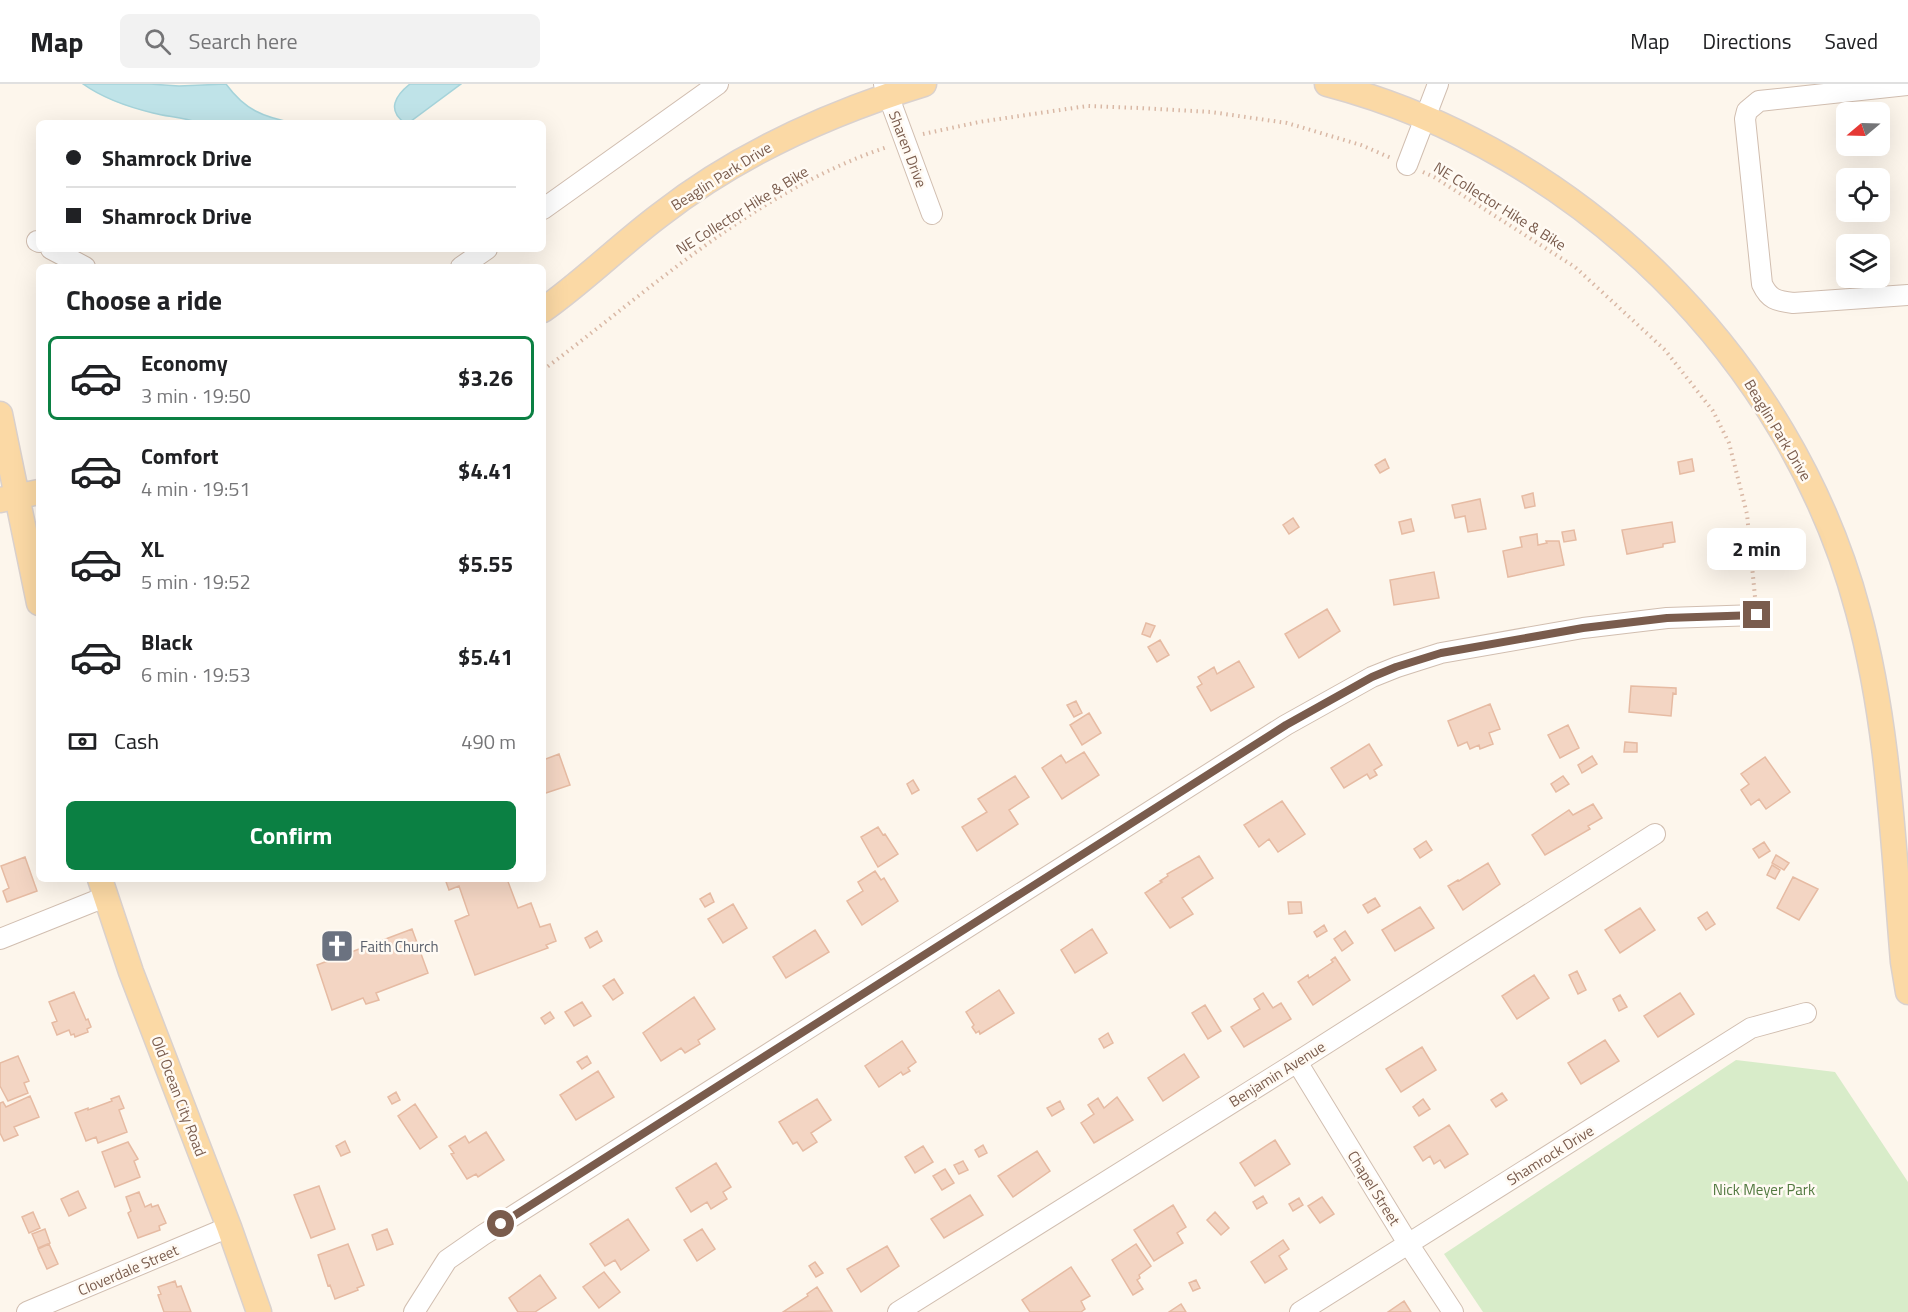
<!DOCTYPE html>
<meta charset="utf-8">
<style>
:root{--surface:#fff;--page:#f2f2f2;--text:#202124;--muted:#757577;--line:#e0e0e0;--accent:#0b8043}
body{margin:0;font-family:"Titillium Web",sans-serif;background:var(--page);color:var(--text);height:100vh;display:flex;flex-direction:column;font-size:22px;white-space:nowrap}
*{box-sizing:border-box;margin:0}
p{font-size:20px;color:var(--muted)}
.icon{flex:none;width:33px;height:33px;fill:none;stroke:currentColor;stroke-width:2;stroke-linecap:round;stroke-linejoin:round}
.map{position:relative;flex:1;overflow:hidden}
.panel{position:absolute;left:36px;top:180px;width:510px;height:618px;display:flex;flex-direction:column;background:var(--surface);border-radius:9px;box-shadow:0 6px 24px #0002}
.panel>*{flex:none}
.top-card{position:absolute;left:36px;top:36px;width:510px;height:132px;border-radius:9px;box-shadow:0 6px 24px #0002;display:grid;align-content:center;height:132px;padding:0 30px;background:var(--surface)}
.needle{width:39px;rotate:251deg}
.controls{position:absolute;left:1836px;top:18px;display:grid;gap:12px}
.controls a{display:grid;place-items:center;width:54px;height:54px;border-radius:9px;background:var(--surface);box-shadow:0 6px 24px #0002;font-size:30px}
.end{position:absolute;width:27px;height:27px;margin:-14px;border:8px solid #7a5c4d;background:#fff;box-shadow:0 0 0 3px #fff}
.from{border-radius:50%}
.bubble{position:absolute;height:42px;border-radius:9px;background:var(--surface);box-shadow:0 6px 24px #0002;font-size:20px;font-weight:700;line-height:42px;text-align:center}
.top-card b{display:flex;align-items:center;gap:21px;height:57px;font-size:22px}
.top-card b+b{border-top:2px solid var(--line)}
.top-card i{width:15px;height:15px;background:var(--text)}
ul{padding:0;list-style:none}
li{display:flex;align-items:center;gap:18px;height:84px;margin:0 12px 9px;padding:0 18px;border:3px solid transparent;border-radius:9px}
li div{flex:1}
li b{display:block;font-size:22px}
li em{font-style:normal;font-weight:700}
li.active{border-color:var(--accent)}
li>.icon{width:54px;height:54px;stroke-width:1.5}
h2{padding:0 30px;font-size:27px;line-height:72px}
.pay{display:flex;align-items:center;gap:15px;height:66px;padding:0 30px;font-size:22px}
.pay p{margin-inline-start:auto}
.action{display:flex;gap:12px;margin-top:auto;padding:12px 30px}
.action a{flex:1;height:69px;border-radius:9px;background:var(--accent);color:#fff;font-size:24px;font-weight:700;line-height:69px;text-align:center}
header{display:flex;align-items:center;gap:36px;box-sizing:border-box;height:84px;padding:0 30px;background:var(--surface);border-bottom:2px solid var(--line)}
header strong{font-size:28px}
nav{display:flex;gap:33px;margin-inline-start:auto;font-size:21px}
.search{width:420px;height:54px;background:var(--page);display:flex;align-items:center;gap:15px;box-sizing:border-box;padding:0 21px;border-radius:9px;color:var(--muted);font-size:22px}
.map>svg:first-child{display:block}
.green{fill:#d8ecc9}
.water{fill:#bfe3e8;stroke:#a5d3da;stroke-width:1.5}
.building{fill:#f3d5c3;stroke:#e6bba3;stroke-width:1.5}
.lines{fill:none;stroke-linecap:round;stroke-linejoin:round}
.minor-casing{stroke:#d1beb0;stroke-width:22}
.major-casing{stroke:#dad1cd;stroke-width:27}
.path{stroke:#d9b8a5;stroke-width:4;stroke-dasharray:1.5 4.5;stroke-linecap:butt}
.minor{stroke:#fff;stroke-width:20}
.major{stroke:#fbd9a5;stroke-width:24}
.route{stroke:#7a5c4d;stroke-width:8}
.labels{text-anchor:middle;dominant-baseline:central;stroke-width:5;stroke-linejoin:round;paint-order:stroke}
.street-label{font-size:15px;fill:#7a5c4d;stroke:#fffaf3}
.worship-label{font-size:15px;fill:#5b616d;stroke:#fffaf3;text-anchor:start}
.park-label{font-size:15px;fill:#537a41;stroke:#fffaf3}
</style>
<header>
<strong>Map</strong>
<div class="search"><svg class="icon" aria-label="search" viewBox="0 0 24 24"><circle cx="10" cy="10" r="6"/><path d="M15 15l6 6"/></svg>Search here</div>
<nav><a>Map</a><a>Directions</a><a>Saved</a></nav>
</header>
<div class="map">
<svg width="1908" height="1228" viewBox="0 0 1908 1228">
<rect width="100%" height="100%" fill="#fdf6ec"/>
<path class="green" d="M1736 976 1835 988 1908 1098V1228H1483L1444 1170Z"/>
<path class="water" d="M83 0H150L179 2 226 0C245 26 263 33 294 39H199C183 33 168 33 153 29 128 23 104 15 83 0Z
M410 0H461L411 37 405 39C386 26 396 11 410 0Z"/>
<path class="building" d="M1385 375 1389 384 1380 389 1375 381Z
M1692 375 1694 387 1680 390 1678 378Z
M1533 409 1535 422 1525 424 1522 412Z
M1480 415 1486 445 1468 448 1465 432 1455 434 1452 421Z
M1293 434 1299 443 1289 450 1283 441Z
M1411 435 1414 447 1402 450 1399 438Z
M1672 438 1675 458 1663 460V463L1627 470 1622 446Z
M1574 446 1576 456 1564 458 1562 448Z
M1537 450 1538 461 1547 459 1546 457H1559L1564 481 1508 493 1503 467 1522 463 1520 453Z
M1434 488 1439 514 1394 521 1390 496Z
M1327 525 1340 547 1299 574 1285 550Z
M1146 539 1155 542 1150 553 1142 550Z
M1160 556 1169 571 1157 578 1148 563Z
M1239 577 1254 603 1211 627 1197 603 1202 600 1198 593 1214 583 1217 590Z
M1631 602 1676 604V610L1673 609 1671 632 1629 628Z
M1076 617 1082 629 1074 633 1067 621Z
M1490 620 1500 645 1489 649 1493 660 1480 665 1479 661 1470 665 1467 658 1458 662 1448 637Z
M1089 629 1101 649 1082 661 1070 641Z
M1568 641 1579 664 1560 674 1548 651Z
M1625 658 1637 659V668H1624Z
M1369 660 1382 681 1374 686 1377 691 1370 695 1367 690 1344 704 1331 684Z
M1084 668 1099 691 1062 715 1042 684 1061 671 1066 679Z
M559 670 570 701 543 710V676Z
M1592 672 1597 680 1582 689 1578 681Z
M1765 673 1790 708 1766 725 1759 715 1751 721 1741 706 1749 700 1741 690Z
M1015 692 1029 713 1009 726 1018 740 977 767 962 743 987 728 978 715Z
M1563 692 1569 700 1556 708 1551 700Z
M913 696 919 706 912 710 907 700Z
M1282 717 1305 750 1278 768 1269 755 1259 763 1244 741Z
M1593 720 1602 734 1588 742 1590 745 1545 771 1532 751 1569 726 1573 731Z
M878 743 883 751 885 750 898 770 878 783 861 753Z
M1426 757 1432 766 1420 774 1414 765Z
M1764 758 1770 767 1759 774 1753 765Z
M1776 771 1789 779 1784 786 1772 779Z
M1199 772 1213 794 1182 814 1193 830 1170 844 1145 809 1162 798 1160 797 1168 792 1167 790Z
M25 773 37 807 7 818 3 807 9 804 1 782Z
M1488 779 1500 800 1463 826 1448 802 1458 796 1459 797Z
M1772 781 1780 786 1775 795 1767 791Z
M875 787 881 796 884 794 898 817 862 841 847 817 863 807 858 798Z
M1793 793 1818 805 1799 836 1777 824Z
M445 795H507L518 824 531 819 540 843 550 840 556 857 546 861 548 864 475 891 455 837 469 831 459 802 449 806Z
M710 809 714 818 705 823 700 815Z
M1375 814 1380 822 1368 829 1363 821Z
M1288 818H1301L1302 829 1289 830Z
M733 820 747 844 723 859 708 835Z
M1420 823 1434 844 1395 867 1382 846Z
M1640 824 1655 846 1620 869 1605 846Z
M1707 828 1715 840 1706 846 1698 834Z
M1324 841 1327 847 1317 853 1314 848Z
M412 845 428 889 376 909 379 916 366 920 363 914 332 926 317 881Z
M1092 845 1107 869 1075 889 1061 866Z
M815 846 829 868 786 894 773 873Z
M597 847 602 857 590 864 585 854Z
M1345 847 1353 859 1342 867 1334 855Z
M1335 873 1350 896 1313 921 1298 898 1308 891 1309 894 1333 878 1331 876Z
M1577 887 1586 906 1578 910 1569 891Z
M1534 891 1549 914 1517 935 1502 912Z
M614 895 623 909 613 916 603 902Z
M999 906 1014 929 980 950 979 947 976 949 972 943 974 941 966 928Z
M74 908 86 936 88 935 91 943 87 945 88 948 75 953 74 950 71 951 69 946 57 951 52 939 57 937 49 918Z
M1263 909 1273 924 1281 919 1291 935 1244 963 1231 943 1260 925 1254 915Z
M1680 909 1694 930 1658 953 1644 932Z
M1620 911 1627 923 1619 927 1613 915Z
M694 913 715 945 698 956 700 960 685 969 681 964 661 977 643 949Z
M582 918 591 932 574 942 565 928Z
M1205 921 1221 947 1208 955 1192 929Z
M550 928 554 934 545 940 541 934Z
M1108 949 1113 959 1104 964 1099 955Z
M1605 956 1619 977 1581 1000 1568 979Z
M902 957 916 978 908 984 910 987 903 991 901 988 879 1003 865 982Z
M1422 963 1436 986 1401 1008 1386 985Z
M1184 970 1199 993 1163 1017 1148 994Z
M18 972 29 997 24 999 28 1009 8 1017 0 1002V979Z
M587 972 591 979 582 985 577 978Z
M598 987 614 1013 576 1036 560 1011Z
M396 1008 400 1016 392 1020 388 1013Z
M1502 1009 1507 1016 1496 1023 1491 1016Z
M30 1012 39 1033 14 1043 18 1051 4 1057 0 1049V1019L3 1018 6 1023Z
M119 1012 124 1024 119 1026 127 1048 98 1059 96 1053 86 1057 75 1029 88 1024V1026L112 1017 111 1015Z
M1117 1013 1133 1036 1094 1059 1081 1039 1094 1030 1088 1021 1098 1014 1104 1024Z
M817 1015 831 1036 811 1049 817 1058 803 1067 797 1058 793 1060 779 1038Z
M1423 1015 1430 1025 1419 1032 1413 1023Z
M1060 1017 1064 1025 1052 1032 1047 1024Z
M415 1020 437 1053 420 1065 398 1032Z
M1449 1041 1468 1070 1445 1084 1440 1076 1434 1080 1430 1072 1423 1077 1414 1063Z
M486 1048 504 1076 478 1093 476 1090 467 1095 451 1070 454 1069 449 1062 465 1052 469 1059Z
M1275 1056 1290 1080 1255 1102 1240 1079Z
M345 1057 350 1068 341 1072 336 1062Z
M128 1058 138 1075 134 1077 140 1093 115 1103 102 1068Z
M983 1061 987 1069 979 1073 975 1066Z
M923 1062 933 1078 915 1089 905 1073Z
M1037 1067 1050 1087 1013 1113 998 1092Z
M963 1077 968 1086 959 1090 954 1081Z
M716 1079 731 1103 723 1108 727 1115 711 1125 707 1118 691 1128 676 1104Z
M945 1085 954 1099 942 1106 933 1092Z
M319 1102 335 1145 311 1154 294 1111Z
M78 1107 86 1124 69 1132 61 1115Z
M139 1108 145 1123 151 1120 152 1123 158 1121 166 1139 159 1142 160 1146 138 1154 128 1129 131 1127 126 1113Z
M970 1111 983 1131 944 1154 931 1135Z
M1263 1112 1267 1119 1257 1125 1253 1118Z
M1322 1113 1334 1130 1320 1139 1308 1122Z
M1299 1114 1303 1121 1293 1127 1289 1120Z
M1173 1121 1186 1143 1177 1149 1183 1159 1154 1177 1134 1146Z
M33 1128 40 1144 29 1149 22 1133Z
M1215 1128 1229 1144 1221 1151 1207 1136Z
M628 1135 649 1166 621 1186 615 1176 605 1182 590 1160Z
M45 1145 50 1159 38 1164 32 1150Z
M387 1145 393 1160 377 1166 372 1151Z
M702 1145 715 1165 697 1177 684 1156Z
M1283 1156 1289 1165 1279 1172 1287 1185 1265 1199 1251 1178Z
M49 1160 58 1180 47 1185 38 1165Z
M348 1160 364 1201 357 1204 358 1206 335 1215 330 1201 328 1202 318 1171Z
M1136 1160 1151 1182 1139 1191 1140 1194 1137 1196 1143 1205 1133 1211 1112 1176Z
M887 1162 899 1182 861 1208 847 1185Z
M815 1178 823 1189 816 1193 809 1182Z
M1071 1183 1090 1212 1081 1217 1085 1225 1081 1228H1030L1022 1216Z
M604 1188 620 1208 599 1224 583 1203Z
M540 1191 556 1214 535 1228H518L509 1214Z
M1196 1196 1200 1204 1193 1207 1189 1199Z
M175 1197 177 1203 181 1202 191 1228H164L158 1211 161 1210 158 1203Z
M817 1203 832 1227 783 1228 808 1212 807 1210Z
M1404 1217 1411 1228H1388Z
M1181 1220 1186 1228H1169Z"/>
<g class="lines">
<defs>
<path id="minor" d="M884 0 932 130
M1908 1 1759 17 1747 27 1745 35 1762 200C1769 215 1776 217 1793 219L1908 211
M1407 81 1438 0
M543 125 718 0
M37 157 39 158
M51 165 85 183
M461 183 487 165
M0 855 105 813
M1297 978 1409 1161 1453 1228
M27 1228 229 1143
M414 1228 447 1176 483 1151 1286 641 1372 593 1397 583 1441 569 1583 544 1667 534 1757 531
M898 1228 1297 978 1655 750
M1300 1228 1751 944 1806 929"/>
<path id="major" d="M1327 0C1579 66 1791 275 1858 527 1889 641 1893 760 1903 878L1908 908
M543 226C584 197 620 161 660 131 738 70 829 29 924 0
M0 330 39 519
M0 416 39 408
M100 795 131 888 229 1143 259 1228"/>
</defs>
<use href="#minor" class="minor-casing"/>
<use href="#major" class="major-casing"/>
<path class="path" d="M923 50 979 38 1087 22 1140 24 1211 28 1287 39 1361 61 1391 74
M1423 88 1434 93 1575 183 1665 266 1713 327 1729 359 1747 430 1755 513
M543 286C653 204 754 108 887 63"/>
<use href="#minor" class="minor"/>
<use href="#major" class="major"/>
</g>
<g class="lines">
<path class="route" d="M501 1140 1286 641 1372 593 1396 583 1441 569 1583 544 1667 534 1757 531"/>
</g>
<defs>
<symbol id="church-square" viewBox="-11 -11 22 22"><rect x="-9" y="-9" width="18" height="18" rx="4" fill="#6b7280" stroke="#fffaf3"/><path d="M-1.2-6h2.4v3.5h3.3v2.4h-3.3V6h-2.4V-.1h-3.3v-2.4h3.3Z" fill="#fff"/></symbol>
</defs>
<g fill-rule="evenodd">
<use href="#church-square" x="318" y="843" width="38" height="38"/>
</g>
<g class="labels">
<g class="street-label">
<text transform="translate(908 65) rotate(69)">Sharen Drive</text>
<text transform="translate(721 92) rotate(-32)">Beaglin Park Drive</text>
<text transform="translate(1500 122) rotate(32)">NE Collector Hike &amp; Bike</text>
<text transform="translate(742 126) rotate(-32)">NE Collector Hike &amp; Bike</text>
<text transform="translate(1778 346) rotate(59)">Beaglin Park Drive</text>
<text transform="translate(1277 990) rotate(-32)">Benjamin Avenue</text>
<text transform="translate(179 1012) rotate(69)">Old Ocean City Road</text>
<text transform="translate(1550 1071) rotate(-32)">Shamrock Drive</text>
<text transform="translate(1374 1104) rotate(58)">Chapel Street</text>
<text transform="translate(128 1186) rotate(-23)">Cloverdale Street</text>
</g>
<g class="worship-label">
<text x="360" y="862">Faith Church</text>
</g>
<g class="park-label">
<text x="1764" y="1105">Nick Meyer Park</text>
</g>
</g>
</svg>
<div class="controls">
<a><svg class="needle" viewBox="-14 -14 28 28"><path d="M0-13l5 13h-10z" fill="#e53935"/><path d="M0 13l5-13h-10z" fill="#757577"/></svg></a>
<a><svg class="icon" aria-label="locate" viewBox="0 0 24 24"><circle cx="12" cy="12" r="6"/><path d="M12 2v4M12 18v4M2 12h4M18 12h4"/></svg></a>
<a><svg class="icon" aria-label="layers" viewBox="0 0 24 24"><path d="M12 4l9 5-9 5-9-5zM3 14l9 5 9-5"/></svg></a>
</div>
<i class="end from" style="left:501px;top:1140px"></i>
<i class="end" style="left:1757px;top:531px"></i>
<div class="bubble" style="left:1707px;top:444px;width:99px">2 min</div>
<div class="top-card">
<b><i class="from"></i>Shamrock Drive</b>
<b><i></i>Shamrock Drive</b>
</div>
<section class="panel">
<h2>Choose a ride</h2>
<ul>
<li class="active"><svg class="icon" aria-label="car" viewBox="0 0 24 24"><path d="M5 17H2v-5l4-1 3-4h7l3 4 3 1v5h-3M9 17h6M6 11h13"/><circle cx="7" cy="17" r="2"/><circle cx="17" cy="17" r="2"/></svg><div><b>Economy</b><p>3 min · 19:50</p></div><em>$3.26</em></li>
<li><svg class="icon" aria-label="car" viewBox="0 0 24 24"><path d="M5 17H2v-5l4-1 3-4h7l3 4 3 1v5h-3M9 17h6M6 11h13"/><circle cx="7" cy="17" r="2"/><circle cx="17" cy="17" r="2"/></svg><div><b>Comfort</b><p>4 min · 19:51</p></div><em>$4.41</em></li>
<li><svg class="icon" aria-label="car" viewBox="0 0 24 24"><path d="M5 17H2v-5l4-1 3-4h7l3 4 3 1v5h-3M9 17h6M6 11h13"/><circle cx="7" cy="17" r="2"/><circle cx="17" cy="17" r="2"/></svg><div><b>XL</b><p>5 min · 19:52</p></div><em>$5.55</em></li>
<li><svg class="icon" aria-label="car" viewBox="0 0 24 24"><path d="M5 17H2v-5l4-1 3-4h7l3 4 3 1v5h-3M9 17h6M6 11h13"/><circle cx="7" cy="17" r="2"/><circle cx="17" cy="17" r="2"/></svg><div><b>Black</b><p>6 min · 19:53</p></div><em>$5.41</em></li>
</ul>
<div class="pay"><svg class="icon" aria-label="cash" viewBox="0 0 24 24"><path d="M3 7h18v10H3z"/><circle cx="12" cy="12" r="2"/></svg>Cash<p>490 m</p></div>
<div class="action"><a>Confirm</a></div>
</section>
</div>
